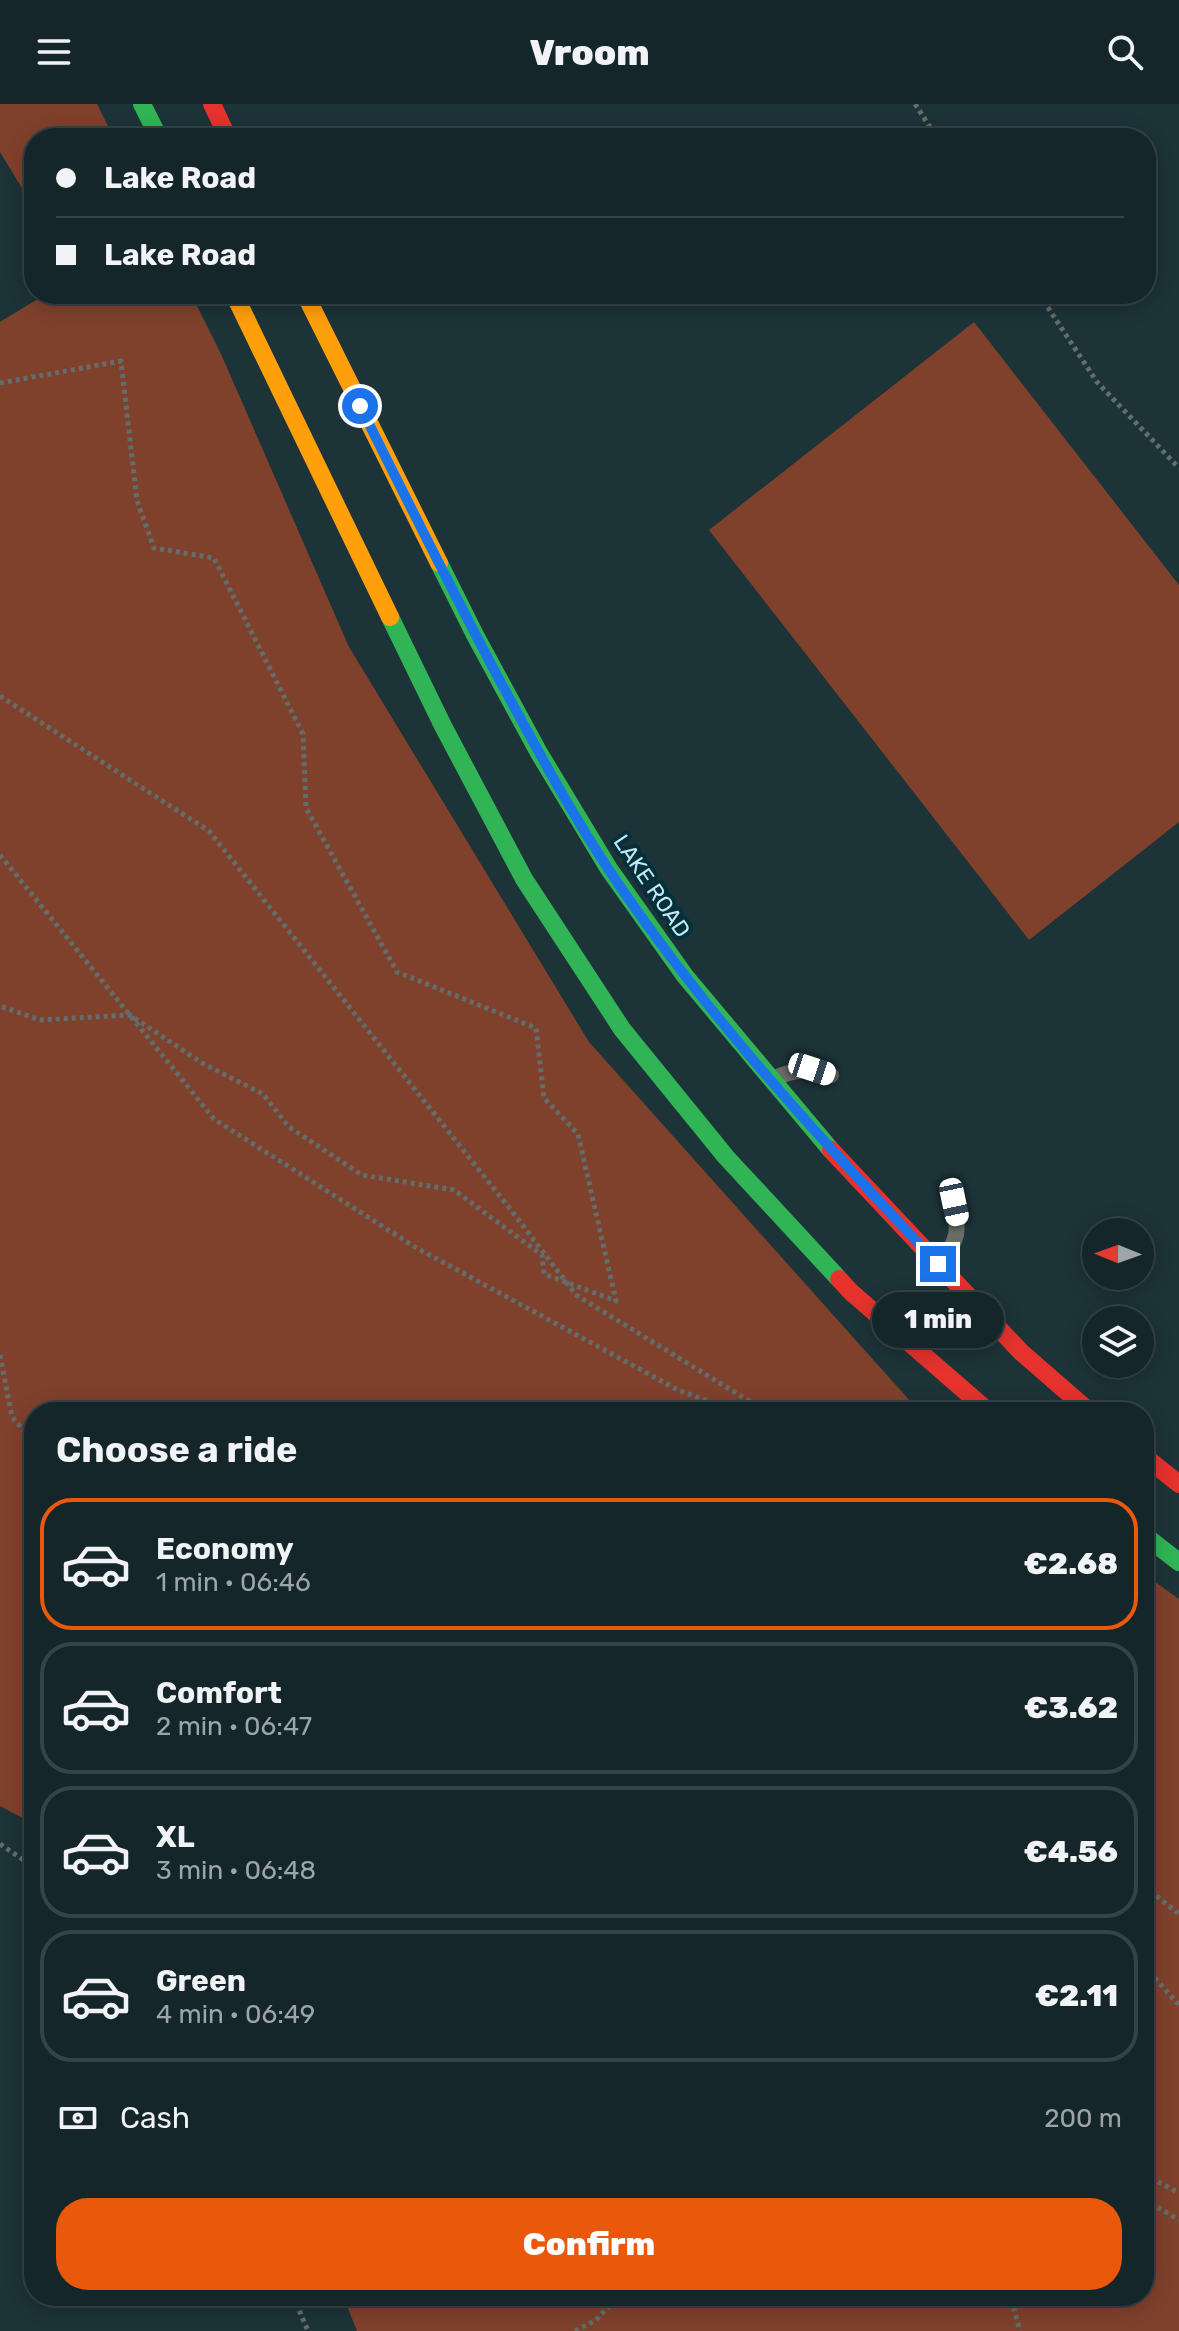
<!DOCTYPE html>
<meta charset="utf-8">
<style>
:root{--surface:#15262a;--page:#223236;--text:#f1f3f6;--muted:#9da5a8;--line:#344347;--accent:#ea580c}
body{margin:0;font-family:Rubik,sans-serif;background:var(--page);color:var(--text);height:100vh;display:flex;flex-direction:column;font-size:30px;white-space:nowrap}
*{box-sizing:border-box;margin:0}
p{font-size:26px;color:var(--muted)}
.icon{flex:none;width:44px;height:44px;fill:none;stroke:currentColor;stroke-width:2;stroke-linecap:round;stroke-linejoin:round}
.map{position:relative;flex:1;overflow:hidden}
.side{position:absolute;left:24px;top:1298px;width:1130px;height:904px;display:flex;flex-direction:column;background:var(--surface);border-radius:32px;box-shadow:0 4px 20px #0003,0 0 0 2px var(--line)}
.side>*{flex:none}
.hud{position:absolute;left:24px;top:24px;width:1132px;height:176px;border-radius:32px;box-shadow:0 4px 20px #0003,0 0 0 2px var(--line);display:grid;align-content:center;height:176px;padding:0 32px;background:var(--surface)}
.needle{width:52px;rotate:271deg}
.fabs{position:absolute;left:1082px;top:1114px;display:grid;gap:16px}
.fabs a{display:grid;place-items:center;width:72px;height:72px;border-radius:50%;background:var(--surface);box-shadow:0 4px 20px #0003,0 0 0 2px var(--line);font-size:40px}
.end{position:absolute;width:36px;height:36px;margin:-18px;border:10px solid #1a73e8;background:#fff;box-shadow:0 0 0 4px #fff}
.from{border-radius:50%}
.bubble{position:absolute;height:56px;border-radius:28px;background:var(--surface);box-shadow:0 4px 20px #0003,0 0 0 2px var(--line);font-size:26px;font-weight:800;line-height:56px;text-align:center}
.car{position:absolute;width:24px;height:48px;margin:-24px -12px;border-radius:10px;box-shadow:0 0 6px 2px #0007;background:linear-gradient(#fff 24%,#345 0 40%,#fff 0 76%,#345 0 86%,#fff 0)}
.hud b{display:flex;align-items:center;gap:28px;height:76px;font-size:30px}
.hud b+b{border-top:2px solid var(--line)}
.hud i{width:20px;height:20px;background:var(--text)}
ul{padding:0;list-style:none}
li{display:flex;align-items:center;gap:24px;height:132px;margin:0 16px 12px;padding:0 16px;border:4px solid var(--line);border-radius:32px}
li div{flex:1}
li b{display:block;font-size:30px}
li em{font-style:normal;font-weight:800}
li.active{border-color:var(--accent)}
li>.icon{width:72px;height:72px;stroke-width:1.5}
h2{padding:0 32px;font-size:36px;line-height:96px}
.pay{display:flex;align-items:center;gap:20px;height:88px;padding:0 32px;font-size:30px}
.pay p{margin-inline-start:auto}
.primary-button{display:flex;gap:16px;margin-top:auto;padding:16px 32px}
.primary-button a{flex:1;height:92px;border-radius:32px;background:var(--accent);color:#fff;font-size:32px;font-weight:800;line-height:92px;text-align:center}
header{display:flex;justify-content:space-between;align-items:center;height:104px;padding:0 32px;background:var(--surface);font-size:36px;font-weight:800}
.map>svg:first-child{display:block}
.green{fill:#7f412c}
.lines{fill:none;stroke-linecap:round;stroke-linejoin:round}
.path{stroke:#636d6b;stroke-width:5;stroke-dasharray:4 4;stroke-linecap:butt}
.lane{stroke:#6a6d66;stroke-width:16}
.fast{stroke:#30b455;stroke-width:18}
.slow{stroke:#ff9f0a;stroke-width:18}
.jam{stroke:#e5322d;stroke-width:18}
.route{stroke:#1a73e8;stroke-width:10}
.labels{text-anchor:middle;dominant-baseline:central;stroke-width:8;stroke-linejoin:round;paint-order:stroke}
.street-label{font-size:22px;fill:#c4e9f4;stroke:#03303b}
</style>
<header><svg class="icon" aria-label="menu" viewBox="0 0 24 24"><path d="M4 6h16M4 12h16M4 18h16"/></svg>Vroom<svg class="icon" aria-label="search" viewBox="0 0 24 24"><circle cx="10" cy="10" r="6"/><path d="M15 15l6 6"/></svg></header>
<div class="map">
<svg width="1179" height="2227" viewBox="0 0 1179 2227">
<rect width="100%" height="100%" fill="#1c3338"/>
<path class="green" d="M0 0H97L114 34H34V104L0 48Z
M46 190H191L221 250 349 543 589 938 911 1298 925 1308H34V1720L0 1702V218Z
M974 218 1179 481V718L1029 836 709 426Z
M1144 1470 1179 1495V2227H357L343 2192H1144Z"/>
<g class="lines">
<path class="path" d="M915 0 937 34
M1039 190 1097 278 1179 364
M0 279 121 257 137 397 154 444 214 454 303 630 306 704 397 868 536 924 544 994 578 1030 616 1197 544 1170 542 1151 454 1086 362 1071 289 1023 263 990 202 959 130 911 40 916 0 902
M0 592 209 727 511 1106 576 1191 767 1308
M0 751 214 1015 415 1143 678 1286 738 1308
M0 1251 12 1313 34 1338
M0 1740 34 1763
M1144 1782 1179 1810
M1144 1862 1179 1901
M1144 2070 1179 2089
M1144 2095 1179 2116
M293 2192 308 2227
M992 2192 1014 2205 1020 2227
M575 2227 596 2216 618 2192"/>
<path class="lane" d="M775 974C795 965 810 964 831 971
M940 1159C959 1136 959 1127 954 1098"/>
<path class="fast" d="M142 0 159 34
M439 459 475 531 539 649 609 765 685 872 831 1046
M390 513 443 622 524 775 622 925 726 1053 839 1175
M1144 1431 1179 1458"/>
<path class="slow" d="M234 190 390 513
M305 190 439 459"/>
<path class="jam" d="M212 0 228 34
M831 1046 1021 1248 1090 1308
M839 1175 851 1188 989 1308
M1144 1352 1179 1380"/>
</g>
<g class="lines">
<path class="route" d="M360 302C406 394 452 487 500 577 535 641 569 706 609 766 704 909 821 1036 938 1160"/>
</g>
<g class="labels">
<g class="street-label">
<text transform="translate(652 782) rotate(56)">LAKE ROAD</text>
</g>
</g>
</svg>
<div class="fabs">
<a><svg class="needle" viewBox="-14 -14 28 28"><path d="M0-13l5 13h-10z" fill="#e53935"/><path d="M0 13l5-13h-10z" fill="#9da5a8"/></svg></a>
<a><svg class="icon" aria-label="layers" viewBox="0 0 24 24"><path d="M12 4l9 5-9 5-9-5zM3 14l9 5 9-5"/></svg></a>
</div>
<i class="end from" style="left:360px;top:302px"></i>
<i class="end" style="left:938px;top:1160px"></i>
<div class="bubble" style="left:872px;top:1188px;width:132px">1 min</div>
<i class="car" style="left:812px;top:965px;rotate:108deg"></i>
<i class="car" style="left:954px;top:1098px;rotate:168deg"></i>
<div class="hud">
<b><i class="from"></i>Lake Road</b>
<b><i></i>Lake Road</b>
</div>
<section class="side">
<h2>Choose a ride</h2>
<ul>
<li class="active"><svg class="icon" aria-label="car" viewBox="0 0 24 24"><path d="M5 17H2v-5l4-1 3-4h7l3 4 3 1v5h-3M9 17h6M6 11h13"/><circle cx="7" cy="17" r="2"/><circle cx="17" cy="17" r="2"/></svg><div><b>Economy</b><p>1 min · 06:46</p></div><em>€2.68</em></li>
<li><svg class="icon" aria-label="car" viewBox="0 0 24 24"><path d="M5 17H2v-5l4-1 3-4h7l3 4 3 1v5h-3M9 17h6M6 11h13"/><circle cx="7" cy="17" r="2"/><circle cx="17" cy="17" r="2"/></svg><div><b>Comfort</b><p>2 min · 06:47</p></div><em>€3.62</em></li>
<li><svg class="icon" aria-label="car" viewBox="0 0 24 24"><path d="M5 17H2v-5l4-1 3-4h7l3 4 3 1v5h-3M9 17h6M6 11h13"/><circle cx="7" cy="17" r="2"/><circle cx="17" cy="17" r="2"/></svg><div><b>XL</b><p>3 min · 06:48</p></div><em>€4.56</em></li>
<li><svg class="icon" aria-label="car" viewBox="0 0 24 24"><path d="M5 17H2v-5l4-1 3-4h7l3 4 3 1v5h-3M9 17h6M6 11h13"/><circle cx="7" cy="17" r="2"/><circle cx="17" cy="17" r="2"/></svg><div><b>Green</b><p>4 min · 06:49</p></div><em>€2.11</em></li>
</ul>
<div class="pay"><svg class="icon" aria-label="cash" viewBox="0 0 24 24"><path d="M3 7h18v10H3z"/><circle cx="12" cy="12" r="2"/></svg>Cash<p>200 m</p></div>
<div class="primary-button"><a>Confirm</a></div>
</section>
</div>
